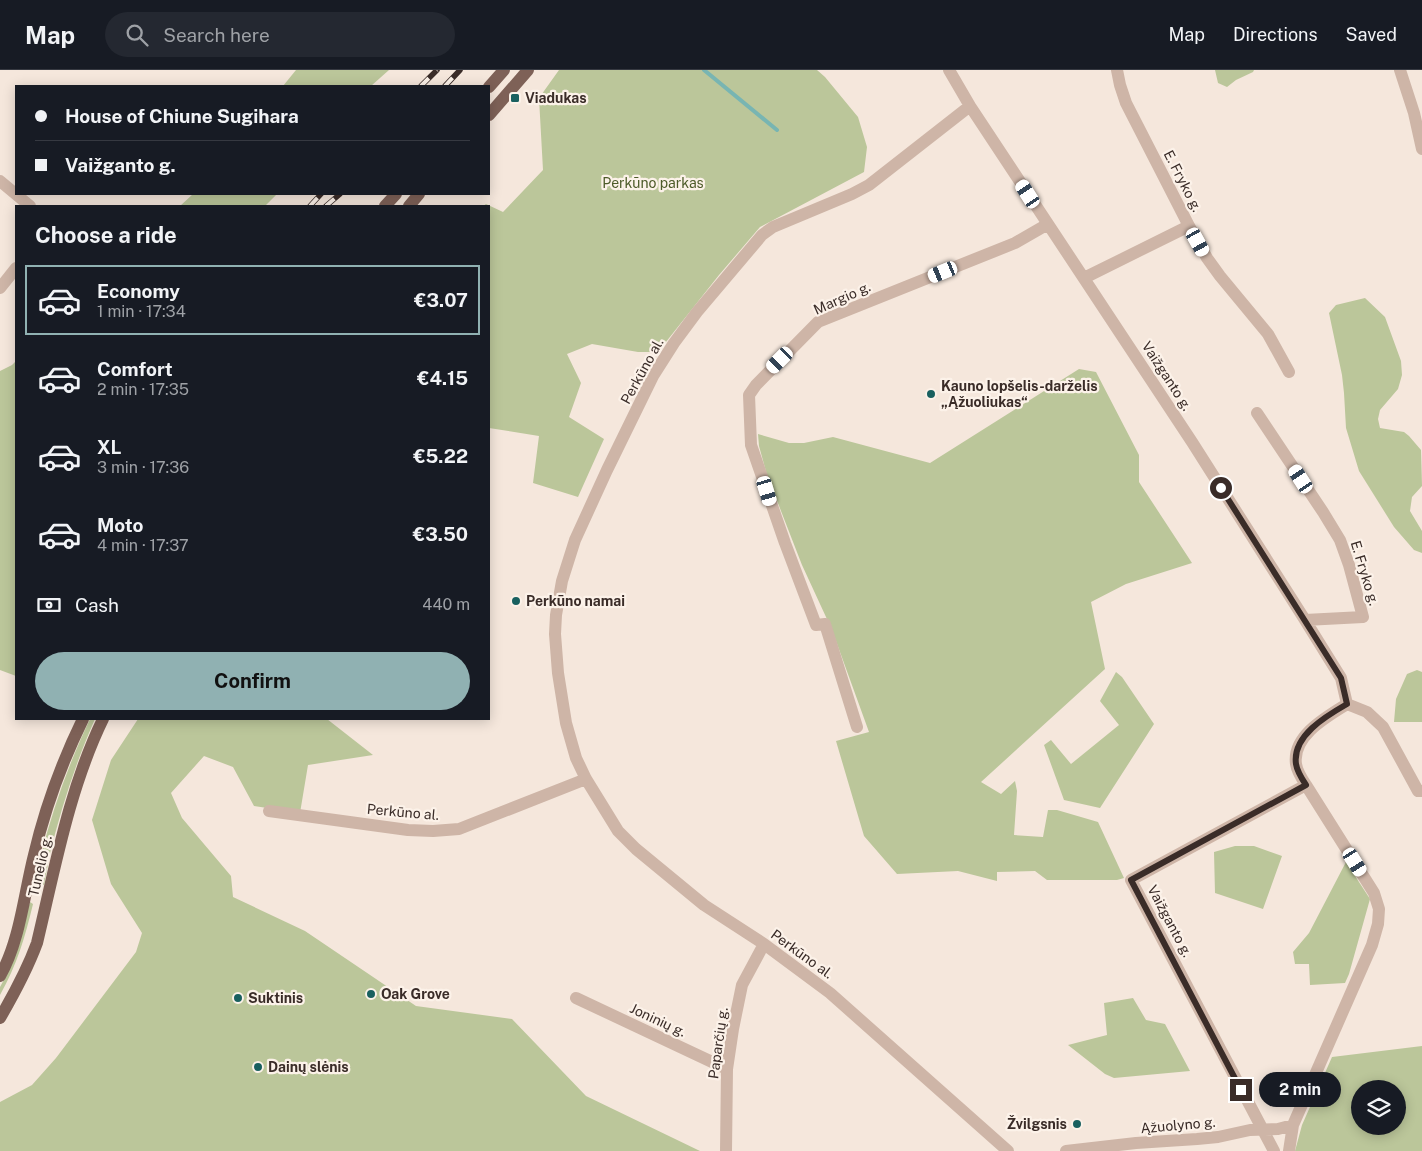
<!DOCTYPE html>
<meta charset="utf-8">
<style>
:root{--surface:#171b24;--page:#242831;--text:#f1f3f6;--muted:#9ea1a6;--line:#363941;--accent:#90b1b2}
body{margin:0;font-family:"Public Sans",sans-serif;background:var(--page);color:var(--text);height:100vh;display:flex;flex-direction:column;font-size:19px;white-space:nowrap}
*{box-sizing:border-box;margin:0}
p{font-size:16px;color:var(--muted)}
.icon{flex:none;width:28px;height:28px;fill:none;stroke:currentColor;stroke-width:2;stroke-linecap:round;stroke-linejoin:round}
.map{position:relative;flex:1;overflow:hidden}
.sheet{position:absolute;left:15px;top:135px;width:475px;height:515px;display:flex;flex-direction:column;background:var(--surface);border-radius:0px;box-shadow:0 2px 12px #0003}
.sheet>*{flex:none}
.top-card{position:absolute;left:15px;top:15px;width:475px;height:110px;border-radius:0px;box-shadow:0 2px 12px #0003;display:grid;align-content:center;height:110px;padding:0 20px;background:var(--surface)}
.buttons{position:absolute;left:1351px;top:1010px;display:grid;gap:10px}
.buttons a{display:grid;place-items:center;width:55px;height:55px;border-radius:50%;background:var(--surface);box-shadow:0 2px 12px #0003;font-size:25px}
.end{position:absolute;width:22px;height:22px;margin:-11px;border:6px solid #3a2c28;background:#fff;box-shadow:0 0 0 2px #fff}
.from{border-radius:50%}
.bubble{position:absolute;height:35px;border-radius:18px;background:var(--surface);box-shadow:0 2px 12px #0003;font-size:16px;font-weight:700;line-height:35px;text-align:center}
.car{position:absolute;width:15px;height:30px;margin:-15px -8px;border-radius:6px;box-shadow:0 0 4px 1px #0007;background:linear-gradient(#fff 24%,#345 0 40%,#fff 0 76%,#345 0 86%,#fff 0)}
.top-card b{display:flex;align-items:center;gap:18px;height:48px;font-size:19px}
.top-card b+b{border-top:1px solid var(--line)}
.top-card i{width:12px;height:12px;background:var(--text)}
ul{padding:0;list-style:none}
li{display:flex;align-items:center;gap:15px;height:70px;margin:0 10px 8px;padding:0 10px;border:2px solid transparent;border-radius:0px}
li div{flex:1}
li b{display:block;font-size:19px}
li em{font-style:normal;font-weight:700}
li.selected{border-color:var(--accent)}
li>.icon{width:45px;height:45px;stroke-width:1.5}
h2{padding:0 20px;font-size:22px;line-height:60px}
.pay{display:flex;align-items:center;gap:12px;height:55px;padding:0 20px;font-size:19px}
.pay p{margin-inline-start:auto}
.button{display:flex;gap:10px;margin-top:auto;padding:10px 20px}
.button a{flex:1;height:58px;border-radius:30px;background:var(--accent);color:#111;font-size:20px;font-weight:700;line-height:58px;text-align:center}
header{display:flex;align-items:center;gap:30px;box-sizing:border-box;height:70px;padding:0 25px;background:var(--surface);border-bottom:1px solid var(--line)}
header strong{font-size:24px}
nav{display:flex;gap:28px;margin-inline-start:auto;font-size:18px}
.search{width:350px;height:45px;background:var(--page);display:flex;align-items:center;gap:12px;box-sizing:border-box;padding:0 18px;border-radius:28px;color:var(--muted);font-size:19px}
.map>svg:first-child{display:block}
.green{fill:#bbc69a;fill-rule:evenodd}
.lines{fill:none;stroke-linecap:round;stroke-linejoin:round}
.stream{stroke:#78b5b2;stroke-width:4}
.minor{stroke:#ceb5a7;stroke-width:12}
.primary{stroke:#7e6157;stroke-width:12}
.rail-casing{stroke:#3a2c28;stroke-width:5.5}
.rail{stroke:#fcf2e9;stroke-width:4;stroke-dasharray:11;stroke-linecap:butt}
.route{stroke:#3a2c28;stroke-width:6}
.poi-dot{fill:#19605f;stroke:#fcf2e9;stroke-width:2}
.labels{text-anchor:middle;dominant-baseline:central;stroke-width:4.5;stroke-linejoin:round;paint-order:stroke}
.poi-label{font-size:14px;font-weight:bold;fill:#3a2c28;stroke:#fcf2e9;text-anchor:start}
.street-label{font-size:14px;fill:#3a2c28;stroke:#fcf2e9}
.park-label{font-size:14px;fill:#4d5b29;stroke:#fcf2e9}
</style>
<header>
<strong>Map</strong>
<div class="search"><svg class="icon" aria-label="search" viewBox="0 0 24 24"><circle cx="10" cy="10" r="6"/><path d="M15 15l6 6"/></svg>Search here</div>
<nav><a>Map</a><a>Directions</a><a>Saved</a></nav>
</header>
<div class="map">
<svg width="1422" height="1081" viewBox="0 0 1422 1081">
<rect width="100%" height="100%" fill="#f5e7dc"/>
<path class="green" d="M296 0H389L371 16H283Z
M559 0H817L825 7 858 47 867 77 864 102 760 157 719 205 658 282H638L592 274 567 284 581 313 569 347 604 369 578 427 533 413 539 366 489 358V136H483L486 134 503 142 543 100 539 28Z
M1215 0H1254L1253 2 1236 10 1227 17 1218 13Z
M193 124H277L265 136H180Z
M1365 228 1385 247 1401 291 1402 305 1398 319 1380 340 1378 349 1380 358 1404 362 1409 366 1421 380 1422 416 1412 427 1410 441 1422 461V483L1414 480 1394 457 1359 401 1346 358 1344 323 1342 305 1329 243 1336 235Z
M16 291V606L0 600V301L12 295Z
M1079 299 1096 302 1139 385V412L1192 493 1126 514 1091 532 1105 599 981 712 1001 724 1015 711 1017 721 1014 765 1043 767 1048 740H1057L1098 752 1124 808 1117 810H1047L1035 801 997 802V811L958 801 897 804 864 766 836 671 869 662 832 560 802 495 767 405 759 376 758 364 789 373H804L833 367 930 393Z
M1417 600 1422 602V652H1394L1396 629 1407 604Z
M1116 602 1122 607 1154 654 1100 738 1064 730 1044 675 1051 670 1071 694 1119 655 1100 631Z
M90 649H95C75 694 61 739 49 787L41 785C53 738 69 693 90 649Z
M138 649H327L373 685 308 695 300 743 254 736 233 697 204 686 171 723 182 748 231 806 233 827 305 861 416 936 512 949 586 1026 700 1081H0V1032L32 1015 56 988 136 882 142 863 111 814 92 750 111 690Z
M1235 776H1254L1282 786 1263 839 1215 823 1214 782Z
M39 792 48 794 44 815 34 813Z
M1346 792 1370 829 1349 904 1345 913 1310 915 1309 894H1295L1293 882 1309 863Z
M30 832 33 834C25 867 17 895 0 925V917L6 906Z
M1133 928 1146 950 1165 954 1190 1001 1114 1008 1105 1004 1068 975 1107 965 1104 933Z
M1422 976V1081H1295L1302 1055 1332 987ZM1360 1019H1398V1056H1360Z"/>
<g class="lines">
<path class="stream" d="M704 0 777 60"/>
<path class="minor" d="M949 0 970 36 1192 372 1305 550 1341 608 1347 634C1326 647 1292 666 1296 694 1297 701 1302 709 1306 715L1131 810 1274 1081
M1117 0 1120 15 1126 33 1189 156 1207 188 1220 206 1268 264 1289 302
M1400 0 1414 43 1422 79
M970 36 869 115 852 124 773 157 762 165 697 242 674 273 653 306 607 400 575 470 562 511 556 545 555 564 558 603 566 653 576 688 586 709 618 761 636 779 704 835 764 874 830 923 1008 1081
M0 111 30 136
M1084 208 1189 156
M0 218 16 198
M1257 343 1323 442 1340 470 1349 495 1363 547 1305 550
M1347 634 1367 642 1383 657 1418 721H1422
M857 657 825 554 816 555 785 473 751 375 749 325 756 315 818 252 1015 173 1048 154
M269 741 408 760 433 761 459 759 586 709
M576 928 727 999
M726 1081 727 999 733 959 742 915 764 874
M1066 1081 1136 1073 1197 1069 1218 1067 1250 1060 1278 1059 1293 1055
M1289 1081 1293 1055 1372 875 1378 854 1379 839 1374 823 1306 715"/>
<path class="primary" d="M489 17 504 0
M489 45 528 0
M385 136 396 124
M409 136 419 124
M0 906C20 871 24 824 34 785 45 738 62 692 83 649
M0 948C14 924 27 900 37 873 55 798 69 719 103 649"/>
<defs>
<path id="rail" d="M421 16 437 0
M445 16 460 0
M310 136 321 124
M326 136 340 124"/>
</defs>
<use href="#rail" class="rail-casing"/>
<use href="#rail" class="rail"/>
</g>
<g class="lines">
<path class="route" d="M1221 418 1341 608 1347 634C1326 646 1292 666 1296 694 1297 701 1302 709 1306 715L1131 810 1241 1020"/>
</g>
<g class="poi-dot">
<rect x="510" y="23" width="10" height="10" rx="2.5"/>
<circle cx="931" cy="324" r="5"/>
<circle cx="516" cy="531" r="5"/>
<circle cx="371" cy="924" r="5"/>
<circle cx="238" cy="928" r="5"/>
<circle cx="258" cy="997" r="5"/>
<circle cx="1077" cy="1054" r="5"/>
</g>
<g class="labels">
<g class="poi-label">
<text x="525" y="28">Viadukas</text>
<text x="941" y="316">Kauno lopšelis-darželis<tspan x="941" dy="16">„Ąžuoliukas“</tspan></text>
<text x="526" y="531">Perkūno namai</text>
<text x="381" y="924">Oak Grove</text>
<text x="248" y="928">Suktinis</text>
<text x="268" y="997">Dainų slėnis</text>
<text x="1067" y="1054" text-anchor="end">Žvilgsnis</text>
</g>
<g class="street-label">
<text transform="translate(1183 111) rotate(63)">E. Fryko g.</text>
<text transform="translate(842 228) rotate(-24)">Margio g.</text>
<text transform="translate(642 301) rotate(-61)">Perkūno al.</text>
<text transform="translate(1167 306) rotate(57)">Vaižganto g.</text>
<text transform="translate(1365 503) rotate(73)">E. Fryko g.</text>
<text transform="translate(403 742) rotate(5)">Perkūno al.</text>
<text transform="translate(40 796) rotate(-77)">Tunelio g.</text>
<text transform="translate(1170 851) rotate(62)">Vaižganto g.</text>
<text transform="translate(802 884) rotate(36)">Perkūno al.</text>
<text transform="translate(658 950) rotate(25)">Joninių g.</text>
<text transform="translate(718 973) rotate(-82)">Paparčių g.</text>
<text transform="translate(1178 1055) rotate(-5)">Ąžuolyno g.</text>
</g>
<g class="park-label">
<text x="653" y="113">Perkūno parkas</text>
</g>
</g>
</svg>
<div class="buttons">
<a><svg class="icon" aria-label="layers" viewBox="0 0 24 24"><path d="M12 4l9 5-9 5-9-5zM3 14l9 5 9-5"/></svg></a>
</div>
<i class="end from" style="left:1221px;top:418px"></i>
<i class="end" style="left:1241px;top:1020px"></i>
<div class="bubble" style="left:1259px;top:1002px;width:82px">2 min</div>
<i class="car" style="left:1028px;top:124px;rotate:327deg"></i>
<i class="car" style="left:1198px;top:172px;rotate:151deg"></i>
<i class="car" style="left:943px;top:202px;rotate:248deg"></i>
<i class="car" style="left:780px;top:290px;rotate:225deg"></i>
<i class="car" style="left:1301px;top:409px;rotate:327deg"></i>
<i class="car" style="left:767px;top:421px;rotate:163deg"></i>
<i class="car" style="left:1355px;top:792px;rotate:148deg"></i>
<div class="top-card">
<b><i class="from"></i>House of Chiune Sugihara</b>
<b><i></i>Vaižganto g.</b>
</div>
<section class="sheet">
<h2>Choose a ride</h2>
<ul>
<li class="selected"><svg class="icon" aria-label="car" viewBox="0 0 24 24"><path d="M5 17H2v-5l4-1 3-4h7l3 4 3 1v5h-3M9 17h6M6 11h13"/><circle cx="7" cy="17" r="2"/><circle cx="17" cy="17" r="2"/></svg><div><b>Economy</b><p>1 min · 17:34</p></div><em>€3.07</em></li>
<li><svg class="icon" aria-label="car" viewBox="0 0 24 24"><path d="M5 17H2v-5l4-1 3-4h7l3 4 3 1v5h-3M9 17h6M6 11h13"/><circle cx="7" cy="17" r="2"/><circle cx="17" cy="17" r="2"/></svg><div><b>Comfort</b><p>2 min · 17:35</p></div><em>€4.15</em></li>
<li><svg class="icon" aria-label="car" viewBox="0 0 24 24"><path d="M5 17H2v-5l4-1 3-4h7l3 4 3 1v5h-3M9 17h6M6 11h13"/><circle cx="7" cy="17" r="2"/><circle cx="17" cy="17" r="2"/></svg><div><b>XL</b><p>3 min · 17:36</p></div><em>€5.22</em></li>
<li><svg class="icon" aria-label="car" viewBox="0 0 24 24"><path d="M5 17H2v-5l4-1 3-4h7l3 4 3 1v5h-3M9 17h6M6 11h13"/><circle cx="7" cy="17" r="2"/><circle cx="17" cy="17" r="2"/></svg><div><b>Moto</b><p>4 min · 17:37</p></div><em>€3.50</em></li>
</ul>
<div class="pay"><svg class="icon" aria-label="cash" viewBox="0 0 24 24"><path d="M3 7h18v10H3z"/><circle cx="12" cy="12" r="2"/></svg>Cash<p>440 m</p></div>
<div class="button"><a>Confirm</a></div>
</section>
</div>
